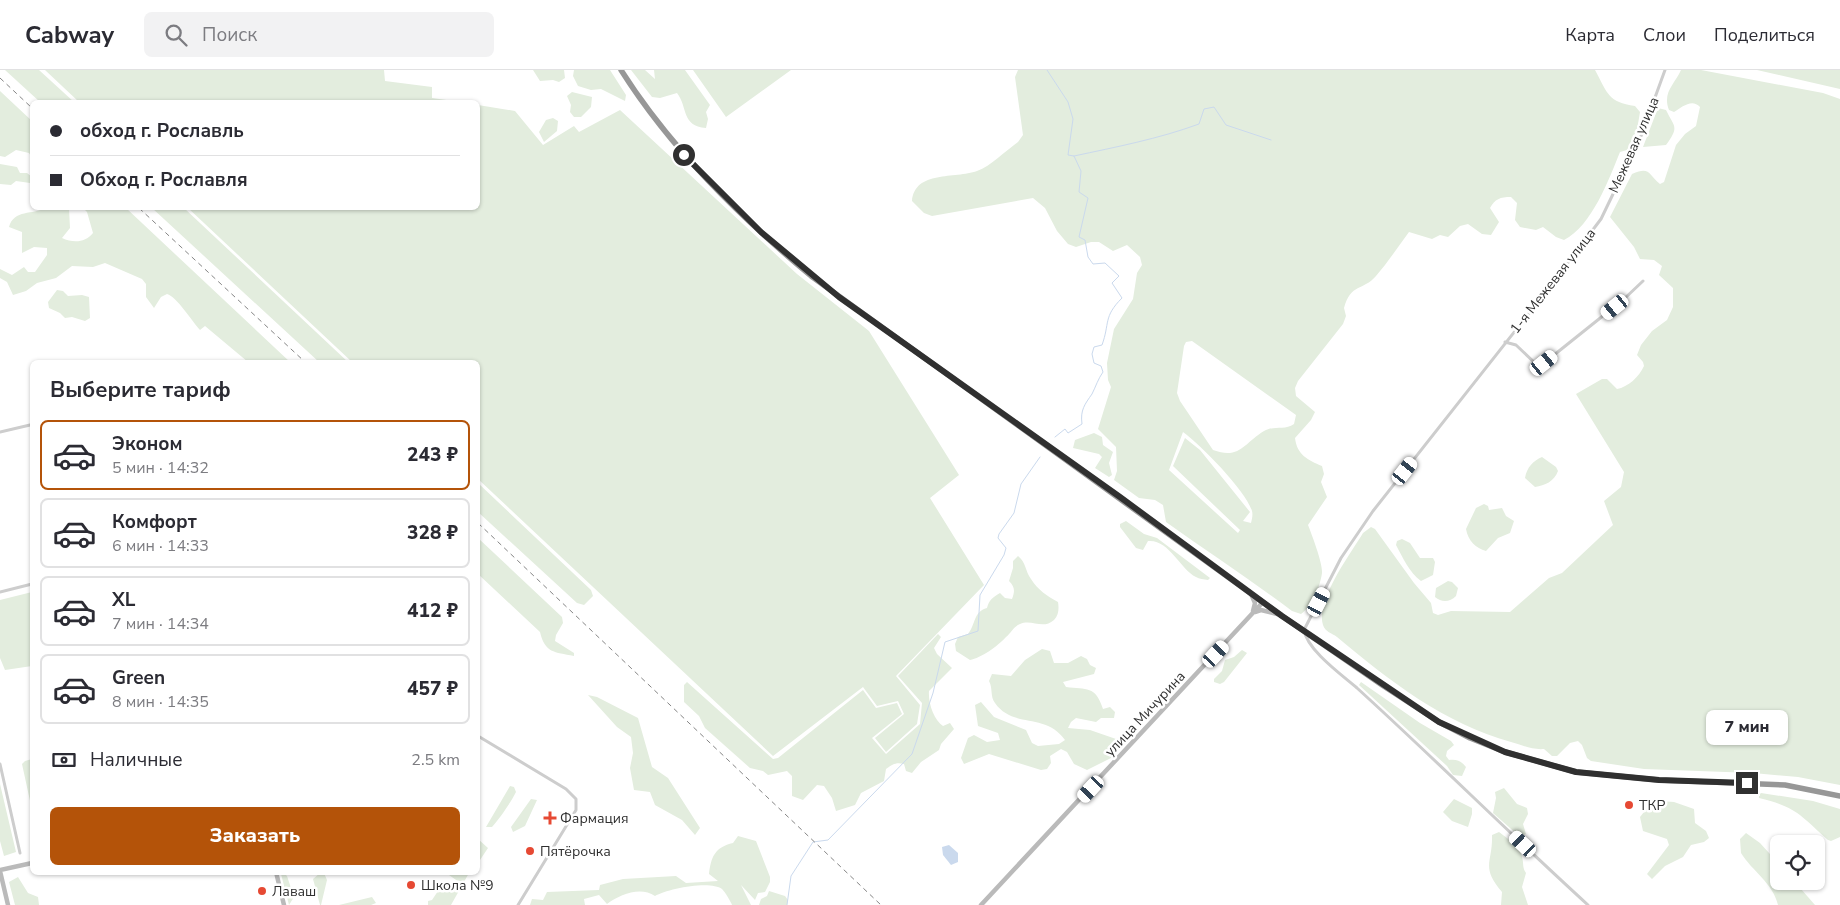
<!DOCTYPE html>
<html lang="ru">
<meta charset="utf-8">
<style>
:root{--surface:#fff;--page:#f2f2f3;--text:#2b2b33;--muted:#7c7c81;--line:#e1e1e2;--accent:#b45309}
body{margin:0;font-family:"Nunito Sans",sans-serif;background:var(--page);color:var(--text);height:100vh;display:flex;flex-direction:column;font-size:19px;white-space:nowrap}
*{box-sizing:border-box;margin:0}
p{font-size:16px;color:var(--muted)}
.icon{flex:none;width:28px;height:28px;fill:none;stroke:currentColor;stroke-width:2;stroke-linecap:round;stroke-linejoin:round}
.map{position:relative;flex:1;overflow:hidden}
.details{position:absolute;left:30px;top:290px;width:450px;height:515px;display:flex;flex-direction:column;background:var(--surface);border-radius:8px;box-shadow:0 1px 4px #0004}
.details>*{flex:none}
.banner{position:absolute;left:30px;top:30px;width:450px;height:110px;border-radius:8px;box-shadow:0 1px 4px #0004;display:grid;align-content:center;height:110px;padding:0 20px;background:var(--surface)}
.controls{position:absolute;left:1770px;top:765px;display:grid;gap:10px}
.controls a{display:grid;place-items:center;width:55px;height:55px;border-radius:8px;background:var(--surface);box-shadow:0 1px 4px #0004;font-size:25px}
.end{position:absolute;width:22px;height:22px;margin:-11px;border:6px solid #303030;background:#fff;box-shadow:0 0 0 2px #fff}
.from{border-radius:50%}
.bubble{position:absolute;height:35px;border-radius:8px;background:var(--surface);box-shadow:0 1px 4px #0004;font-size:16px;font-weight:800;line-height:35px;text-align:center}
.car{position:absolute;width:15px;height:30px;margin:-15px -8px;border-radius:6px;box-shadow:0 0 4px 1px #0007;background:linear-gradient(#fff 24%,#345 0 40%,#fff 0 76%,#345 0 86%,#fff 0)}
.banner b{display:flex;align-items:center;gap:18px;height:48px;font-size:19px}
.banner b+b{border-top:1px solid var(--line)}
.banner i{width:12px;height:12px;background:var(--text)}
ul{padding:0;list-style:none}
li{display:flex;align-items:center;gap:15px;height:70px;margin:0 10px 8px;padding:0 10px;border:2px solid var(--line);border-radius:8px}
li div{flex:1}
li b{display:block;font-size:19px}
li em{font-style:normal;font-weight:800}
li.current{border-color:var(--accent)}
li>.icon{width:45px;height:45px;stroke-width:1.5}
h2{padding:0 20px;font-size:22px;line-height:60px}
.pay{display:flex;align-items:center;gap:12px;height:55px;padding:0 20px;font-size:19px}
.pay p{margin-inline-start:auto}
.action{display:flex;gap:10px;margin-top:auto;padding:10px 20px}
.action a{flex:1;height:58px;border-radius:8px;background:var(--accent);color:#fff;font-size:20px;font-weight:800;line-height:58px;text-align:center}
header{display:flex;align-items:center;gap:30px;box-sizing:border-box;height:70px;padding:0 25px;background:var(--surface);border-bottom:1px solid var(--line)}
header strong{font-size:24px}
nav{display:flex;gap:28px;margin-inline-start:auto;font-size:18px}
.search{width:350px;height:45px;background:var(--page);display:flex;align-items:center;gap:12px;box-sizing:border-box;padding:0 18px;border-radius:8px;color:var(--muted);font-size:19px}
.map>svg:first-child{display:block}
.green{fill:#e3edde;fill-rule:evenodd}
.water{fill:#cad9ed}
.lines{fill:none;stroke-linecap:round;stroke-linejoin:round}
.stream{stroke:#cad9ed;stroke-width:1}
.street{stroke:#cdcdcd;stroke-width:3}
.secondary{stroke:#bababa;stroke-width:4.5}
.highway{stroke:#979797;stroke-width:5.5}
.rail{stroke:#858585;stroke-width:1;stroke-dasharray:5 4;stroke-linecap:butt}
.route{stroke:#303030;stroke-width:6}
.poi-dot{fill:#e64933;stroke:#fff;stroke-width:2}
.labels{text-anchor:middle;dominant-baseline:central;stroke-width:5;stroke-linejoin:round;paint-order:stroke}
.street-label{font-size:14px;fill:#303030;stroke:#fff}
.poi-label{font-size:14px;fill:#303030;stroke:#fff;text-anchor:start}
</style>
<header>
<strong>Cabway</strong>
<div class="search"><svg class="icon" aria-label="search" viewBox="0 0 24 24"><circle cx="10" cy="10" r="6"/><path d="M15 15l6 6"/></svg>Поиск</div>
<nav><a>Карта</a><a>Слои</a><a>Поделиться</a></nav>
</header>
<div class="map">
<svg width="1840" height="835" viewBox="0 0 1840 835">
<rect width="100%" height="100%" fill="#fff"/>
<path class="green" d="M5 0H39L74 32H40Z
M45 0H384L385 11 432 17V28L461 32H79Z
M533 0H564L565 8 559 12 553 10 540 11Z
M574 0H610L626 25 625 31 601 19 591 20 578 16 573 6Z
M631 0H645L655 9 654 0H685L710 35 706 42 708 49 706 58C681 56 688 37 677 23L660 28 652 27Z
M693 0H791L726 47Z
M1018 0H1595C1608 24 1608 32 1635 36L1640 42 1637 60 1627 80 1620 82C1609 109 1592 156 1564 170L1556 167 1543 157 1536 160 1520 157 1515 150 1517 133 1511 127C1500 127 1495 129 1490 138L1499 152 1491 165 1482 164 1468 154 1460 156 1448 167 1440 165 1432 169 1409 162C1398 177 1388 192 1376 206 1363 221 1351 213 1344 238L1346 246 1343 254 1298 311 1295 318 1296 326 1315 342 1311 350 1295 368C1297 385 1308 390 1322 396L1324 404 1321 412 1327 427 1308 455C1312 465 1323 494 1322 503 1320 517 1312 536 1301 544L1292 541C1251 510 1208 482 1166 452L1163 435 1155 430 1139 428 1114 410 1117 401 1116 377 1098 359 1111 317 1108 310 1107 293 1114 259 1133 229 1137 203 1142 195 1140 187 1127 175 1113 181 1099 172H1091L1076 177 1068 174 1057 161 1045 138 1033 128 932 146 924 143 912 131C915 100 955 109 977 101 991 96 1005 81 1018 72L1023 65 1015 7ZM1192 271 1296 345 1294 354C1284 361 1274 355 1264 361 1244 373 1240 390 1213 380L1180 331 1177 323 1184 276 1186 272ZM1183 362C1201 375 1246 421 1252 441 1253 445 1252 449 1251 453L1243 451 1250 442 1200 380 1185 368 1173 396 1240 460 1238 463 1169 400Z
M1681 0H1701L1823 23 1840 29V715L1798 707 1753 703 1644 699 1591 691 1587 688 1582 675 1578 671 1570 673 1557 686H1552L1544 679C1532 680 1522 675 1511 672 1445 654 1388 610 1337 567 1332 563 1325 562 1323 555 1315 531 1351 483 1363 463L1371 457 1375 459 1414 513 1431 533 1433 543 1438 545 1451 541 1510 542 1549 508 1562 503 1613 455 1604 431 1621 417 1624 402 1576 324 1602 309H1607L1617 319C1628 317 1639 307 1644 296L1643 292 1637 285 1641 275 1652 261 1667 250 1673 237V218L1659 205 1662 196 1654 190 1640 189 1634 177 1610 147 1632 104C1650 96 1648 104 1660 114L1664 112 1676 75 1685 64 1696 56 1700 37C1692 28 1682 37 1674 42L1669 40C1662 22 1675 14 1681 0Z
M1757 0H1840V19Z
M0 21 32 51V88L29 83 16 80 5 87 0 86Z
M572 22 592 27 591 37 581 47H574L570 42 571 35 567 26Z
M478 35 515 41 543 75 574 56 579 62 620 40 797 204 869 261 959 405 930 428 984 515 896 606 920 635 917 654 886 682 875 668 904 644 898 631 877 636 863 617 773 686 478 409V292H352L188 138H478Z
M1658 38 1666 40C1674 57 1680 56 1666 75L1643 77Z
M553 48 558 51 557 61 544 72 539 62 546 50Z
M0 94 17 97 20 103H27L32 107 30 113 16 111 11 115 0 114Z
M45 138H69L70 158 62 168C73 173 85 173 93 163L87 142 83 138H126L290 292H248L205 256 200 260C191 250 177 227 167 224L161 227 154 238 146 227V214L142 209 105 193 93 197 72 196 56 208 37 213 26 221 13 225 7 212 0 208V199L12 205 24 197 28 202H35L47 185V178L34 177 22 183V162L9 157C14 139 33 145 45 138Z
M152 138H184L348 292H319Z
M57 220 63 221 68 226 82 225 89 227 90 248 85 251 72 247 65 248 60 243 49 238 48 232Z
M1094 363 1102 367 1103 375 1113 382 1109 393 1112 405 1109 407 1095 398 1102 387 1099 384 1073 378 1075 370Z
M1542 387 1556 397 1558 401C1554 412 1545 415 1535 417L1525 408C1527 397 1533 391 1542 387Z
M478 413 591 520 593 526 584 535 577 533 478 442Z
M1484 434 1488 436 1489 440 1502 438 1506 446 1514 451 1510 463 1498 468 1486 481C1476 478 1468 471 1466 459L1476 438Z
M1126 451 1144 464 1157 468 1210 508 1208 510C1204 509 1199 509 1196 507 1180 499 1169 469 1148 471L1143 480 1136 478 1120 457V454Z
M478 468 562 547 563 553 556 565 555 571 574 583V586C554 582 545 583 540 562L478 504Z
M1402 469 1410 473 1420 488H1433L1435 492 1433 505 1421 511C1409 502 1403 488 1396 475L1397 471Z
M1018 486C1026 492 1025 501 1031 509 1038 520 1047 526 1058 532 1059 538 1059 545 1054 550 1043 560 1032 549 1020 554 1014 556 1011 563 1006 567 998 576 981 588 970 590L956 581 955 574 958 567 968 564C976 554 973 542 987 538 989 530 993 527 1000 523L1005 528 1012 529C1015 521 1015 517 1009 511L1013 498V491Z
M1448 511 1452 512 1458 518 1456 526C1450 532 1442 533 1435 527L1436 518Z
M32 522V596L5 600 0 588V530Z
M938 564 941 567 934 578 937 584 952 598 929 621C928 633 934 650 943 656L950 653 954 659 941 674 939 680 921 692 912 703 906 701 904 694C896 692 893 694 886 699L884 711 861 723 855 735 836 741 832 728 824 716 817 715 803 730 792 726V706L787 701 768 705 763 701 750 698 705 658 699 646 684 632V615L687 612 773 689 778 688 863 620 876 638 897 633 902 644 872 668 886 684 920 654 922 633 898 606Z
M1042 579 1050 581 1054 593H1068L1081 586 1087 589 1090 595 1096 598 1094 604 1063 612 1066 617C1087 620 1095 615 1103 639L1110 637 1115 642 1114 648H1101L1096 652 1076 648 1071 652 1068 658 1090 660 1116 669 1118 676 1111 688 1087 700 1074 694 1067 682 1061 679 1050 686 1051 693 1047 699 1041 700 989 684 964 694 961 688 968 668 974 665 987 672 1000 670 998 663 978 656 975 635 981 632 994 647 1026 660 1032 673 1038 676 1059 674 1065 670C1046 642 1013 659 995 633 990 627 993 618 989 611L992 604 1011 606 1025 590Z
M1242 580 1247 583 1224 612 1220 614 1214 612V609L1222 601 1225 590 1234 587Z
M1361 612 1420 653 1451 671 1454 675 1447 681 1446 686 1449 690C1457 689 1461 691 1466 697L1462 706 1453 705 1447 696 1359 615Z
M588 625 597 627 638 648 652 697 668 708 700 758 695 765 682 750 655 735 650 722 634 720 630 698 633 683 631 667 617 657Z
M32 689V740L22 694 25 691Z
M0 714 16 782 4 786 0 771Z
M510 716 514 717 516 722C511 732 500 748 492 757H486Z
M1504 718 1517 734 1527 738 1528 744 1523 754 1526 764 1519 766 1493 743 1496 728 1495 722Z
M1761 723 1813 731 1840 739V767L1831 771 1828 770C1801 746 1797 737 1759 728V725Z
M531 729 537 730 525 756 513 762 511 757Z
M1454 729 1472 738V744L1468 757 1452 751 1443 742Z
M1660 731 1674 732 1694 739 1695 753 1706 761 1709 768 1704 772 1691 775 1683 787 1665 796 1652 809 1647 804 1669 775 1667 769 1643 761 1640 747 1648 737Z
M1499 762C1506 767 1521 778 1522 787 1524 794 1522 797 1526 803L1522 817 1528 835H1501L1502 822C1480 796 1493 793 1492 765Z
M1746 763 1760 773 1779 794V811H1794L1815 835H1778C1773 813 1752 801 1741 783L1740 769Z
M738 766 756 771 770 807V812L765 822 758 823 755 830 741 815 751 835H732C731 832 725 822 722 819 710 810 667 819 655 826 641 816 620 824 607 834L599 825 584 829 585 835H530L532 829 543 830 547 822 599 820 600 815 623 809 676 806 686 813 718 811 709 804C711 787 715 777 733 773Z
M478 769 488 778 478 793Z
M284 803 287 806 294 827 289 835 281 804Z
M320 803H324L327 810 321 835H320L313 809Z
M449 803H469L451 835H428V831L432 830 442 815 445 814 452 820 456 819 459 812 449 805Z
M18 807 28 823 38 827 39 835H15L9 812Z
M769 821 785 826 788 830 787 835H759L761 829 767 826Z
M372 827 376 833 371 835H339Z"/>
<path class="water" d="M949 775 958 783V792L951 795 943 785 942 777Z"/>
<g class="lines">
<path class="stream" d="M1047 0 1068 32 1073 49 1068 85 1074 86 1081 101 1079 122 1088 128 1079 167 1085 170 1088 187 1093 194 1105 193 1119 206 1112 213 1122 228C1103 247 1110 253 1102 275L1094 277 1092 284 1094 293 1101 296 1103 302C1098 309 1096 316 1092 324 1085 334 1080 340 1082 354L1068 363 1065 359 1055 367
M1074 86C1116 77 1158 69 1199 54L1204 39 1214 37 1226 55 1271 70
M787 835 791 806 813 772 828 770 912 684 933 623 945 572 978 561 980 525 1004 485 1006 478 998 468 999 464 1014 443 1021 414 1040 387"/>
<path class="street" d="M1505 272 1516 275 1536 294 1544 293 1624 229 1643 211
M0 362 30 355
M0 522 32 514
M478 666 566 719 576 729V740L518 835
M0 694 20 783
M1588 835C1510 764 1435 689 1357 618 1342 605 1307 580 1304 560L1341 488 1373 441 1545 223 1601 149 1641 66 1665 0"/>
<path class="secondary" d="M1251 524 1255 533 1253 541
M1255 542 1261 540 1277 544
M0 800 32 793
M0 801 8 835
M276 802 284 835
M981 835 1263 532"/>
<path class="highway" d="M621 0C671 79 739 146 811 206L1282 546 1382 615 1439 652 1470 668 1505 682 1576 702 1659 710 1785 715 1840 726"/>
<path class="rail" d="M0 8 32 38
M139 138 305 292
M478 453 881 835"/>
</g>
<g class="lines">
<path class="route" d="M684 85 761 162 839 227 1120 427 1282 546 1439 652 1505 682 1576 702 1659 710 1747 713"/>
</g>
<g class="poi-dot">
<circle cx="1629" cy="735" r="5"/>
<path d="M547.5 740.5h5v5h5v5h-5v5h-5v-5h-5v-5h5z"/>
<circle cx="530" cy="781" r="5"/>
<circle cx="411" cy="815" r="5"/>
<circle cx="262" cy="821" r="5"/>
</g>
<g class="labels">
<g class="street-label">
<text transform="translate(1634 75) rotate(-66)">Межевая улица</text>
<text transform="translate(1553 211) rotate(-52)">1-я Межевая улица</text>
<text transform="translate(1145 644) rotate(-47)">улица Мичурина</text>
</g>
<g class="poi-label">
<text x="1639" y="735">ТКР</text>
<text x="560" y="748">Фармация</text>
<text x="540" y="781">Пятёрочка</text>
<text x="421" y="815">Школа №9</text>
<text x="272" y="821">Лаваш</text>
</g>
</g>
</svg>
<div class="controls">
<a><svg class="icon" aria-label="locate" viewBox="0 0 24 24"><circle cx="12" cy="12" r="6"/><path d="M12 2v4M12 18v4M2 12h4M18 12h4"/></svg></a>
</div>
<i class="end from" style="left:684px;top:85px"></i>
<i class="end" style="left:1747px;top:713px"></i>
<div class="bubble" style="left:1706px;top:640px;width:82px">7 мин</div>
<i class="car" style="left:1615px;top:237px;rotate:231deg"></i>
<i class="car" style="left:1544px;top:293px;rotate:51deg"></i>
<i class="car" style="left:1405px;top:401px;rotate:38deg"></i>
<i class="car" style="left:1319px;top:532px;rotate:28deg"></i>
<i class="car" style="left:1216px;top:584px;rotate:43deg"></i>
<i class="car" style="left:1091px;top:719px;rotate:223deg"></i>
<i class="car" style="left:1523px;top:774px;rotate:313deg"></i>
<div class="banner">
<b><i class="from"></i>обход г. Рославль</b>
<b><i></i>Обход г. Рославля</b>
</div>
<section class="details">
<h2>Выберите тариф</h2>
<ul>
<li class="current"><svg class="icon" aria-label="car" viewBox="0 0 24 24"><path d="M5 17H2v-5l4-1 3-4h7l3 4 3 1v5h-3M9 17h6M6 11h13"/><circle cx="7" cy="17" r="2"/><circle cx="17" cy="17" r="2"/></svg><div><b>Эконом</b><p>5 мин · 14:32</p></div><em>243 ₽</em></li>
<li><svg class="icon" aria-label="car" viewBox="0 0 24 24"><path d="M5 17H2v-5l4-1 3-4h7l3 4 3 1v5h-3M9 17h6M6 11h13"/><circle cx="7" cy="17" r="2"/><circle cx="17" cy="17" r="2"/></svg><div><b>Комфорт</b><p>6 мин · 14:33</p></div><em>328 ₽</em></li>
<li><svg class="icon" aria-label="car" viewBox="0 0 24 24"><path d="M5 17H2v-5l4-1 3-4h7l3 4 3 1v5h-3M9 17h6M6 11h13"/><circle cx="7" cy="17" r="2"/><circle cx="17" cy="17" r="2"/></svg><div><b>XL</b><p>7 мин · 14:34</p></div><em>412 ₽</em></li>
<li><svg class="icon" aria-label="car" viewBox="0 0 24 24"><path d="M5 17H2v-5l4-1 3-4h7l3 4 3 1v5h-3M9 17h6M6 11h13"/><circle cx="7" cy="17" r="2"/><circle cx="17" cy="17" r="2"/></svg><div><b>Green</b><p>8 мин · 14:35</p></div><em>457 ₽</em></li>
</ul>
<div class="pay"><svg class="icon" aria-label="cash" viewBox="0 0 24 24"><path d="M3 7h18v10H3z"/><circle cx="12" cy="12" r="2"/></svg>Наличные<p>2.5 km</p></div>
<div class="action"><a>Заказать</a></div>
</section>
</div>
